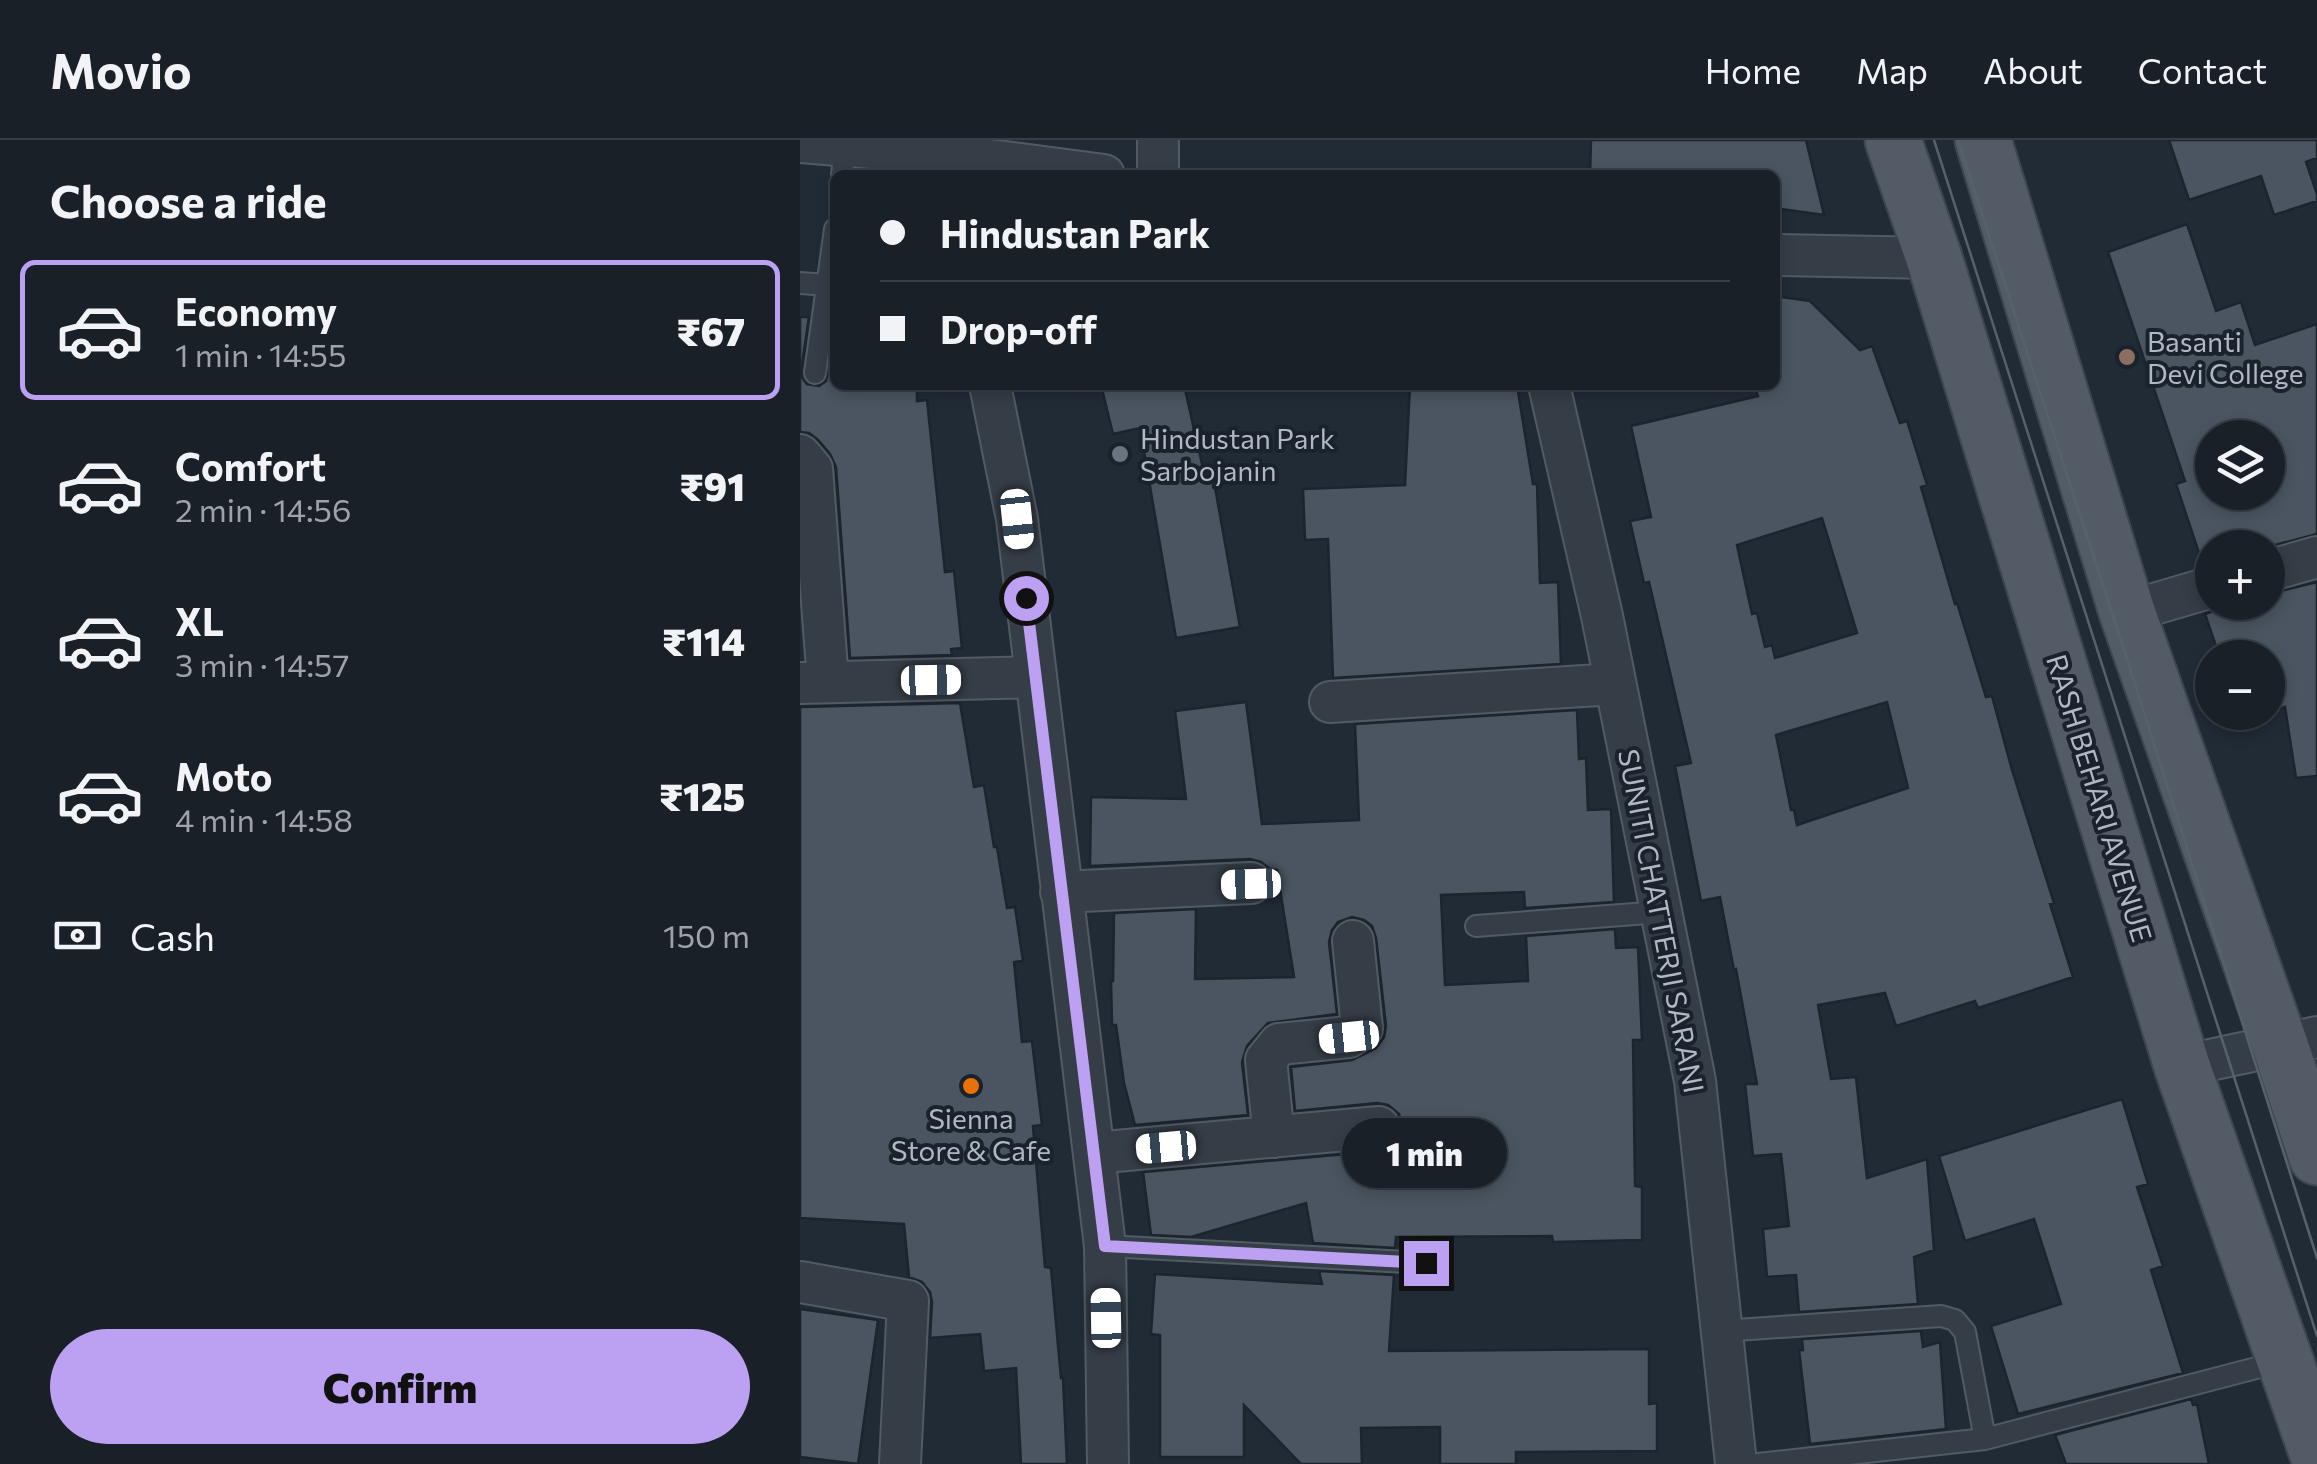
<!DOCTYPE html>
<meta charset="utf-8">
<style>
:root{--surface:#192028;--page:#262d34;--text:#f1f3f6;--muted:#9fa3a8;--line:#373e45;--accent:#bca0f2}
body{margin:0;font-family:Commissioner,sans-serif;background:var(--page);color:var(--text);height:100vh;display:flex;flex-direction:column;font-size:38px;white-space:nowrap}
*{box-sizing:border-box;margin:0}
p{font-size:32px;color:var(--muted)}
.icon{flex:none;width:55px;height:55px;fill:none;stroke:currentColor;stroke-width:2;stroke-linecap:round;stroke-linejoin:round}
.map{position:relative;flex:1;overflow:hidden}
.details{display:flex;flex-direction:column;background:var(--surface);width:800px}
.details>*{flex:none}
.hud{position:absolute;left:30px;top:30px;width:950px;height:220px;border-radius:15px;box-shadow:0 5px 15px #0003,0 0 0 2px var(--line);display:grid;align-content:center;height:220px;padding:0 50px;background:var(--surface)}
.fabs{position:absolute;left:1395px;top:280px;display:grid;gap:20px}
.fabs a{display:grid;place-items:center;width:90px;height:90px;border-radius:50%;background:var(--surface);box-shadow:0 5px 15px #0003,0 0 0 2px var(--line);font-size:50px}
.end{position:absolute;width:45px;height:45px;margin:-22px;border:12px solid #bca0f2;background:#111;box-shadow:0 0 0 5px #111}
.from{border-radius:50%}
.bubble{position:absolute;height:70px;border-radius:35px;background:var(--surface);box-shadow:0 5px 15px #0003,0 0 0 2px var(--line);font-size:32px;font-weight:800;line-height:70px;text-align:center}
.car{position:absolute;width:30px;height:60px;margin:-30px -15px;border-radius:12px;box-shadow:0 0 8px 2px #0007;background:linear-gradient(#fff 24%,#345 0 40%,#fff 0 76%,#345 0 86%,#fff 0)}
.hud b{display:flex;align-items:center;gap:35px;height:95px;font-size:38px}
.hud b+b{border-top:2px solid var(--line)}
.hud i{width:25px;height:25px;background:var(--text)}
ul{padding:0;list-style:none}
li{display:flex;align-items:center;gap:30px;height:140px;margin:0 20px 15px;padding:0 30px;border:5px solid transparent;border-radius:15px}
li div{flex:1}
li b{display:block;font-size:38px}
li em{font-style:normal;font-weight:800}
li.current{border-color:var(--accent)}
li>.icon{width:90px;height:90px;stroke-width:1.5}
h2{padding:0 50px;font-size:45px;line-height:120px}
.pay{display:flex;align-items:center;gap:25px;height:110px;padding:0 50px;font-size:38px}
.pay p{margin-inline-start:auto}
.cta{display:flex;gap:20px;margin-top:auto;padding:20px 50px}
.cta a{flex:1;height:115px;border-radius:60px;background:var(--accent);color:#111;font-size:40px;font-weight:800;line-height:115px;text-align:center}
header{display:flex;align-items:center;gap:60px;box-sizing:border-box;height:140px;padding:0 50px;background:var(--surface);border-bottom:2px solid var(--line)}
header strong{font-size:48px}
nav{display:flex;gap:55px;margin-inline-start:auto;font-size:35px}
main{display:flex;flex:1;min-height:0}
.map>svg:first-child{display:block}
.building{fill:#4a5561;stroke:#1c242d;stroke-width:2.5;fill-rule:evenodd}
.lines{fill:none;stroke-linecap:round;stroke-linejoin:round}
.service-casing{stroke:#525b64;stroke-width:24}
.minor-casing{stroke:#525b64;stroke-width:44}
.primary-casing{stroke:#3e4650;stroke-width:59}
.service{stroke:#353d46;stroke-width:20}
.minor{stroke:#353d46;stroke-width:40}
.primary{stroke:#535c66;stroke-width:55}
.tram{stroke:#57616d;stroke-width:2.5}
.route{stroke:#bca0f2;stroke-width:12}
.education-dot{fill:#8d6e63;stroke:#1a222b;stroke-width:4}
.worship-dot{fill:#6b7280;stroke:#1a222b;stroke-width:4}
.food-dot{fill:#e8710a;stroke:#1a222b;stroke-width:4}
.labels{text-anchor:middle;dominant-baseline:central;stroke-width:8;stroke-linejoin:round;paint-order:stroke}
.poi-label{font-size:28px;fill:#afb8c3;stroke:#1a222b;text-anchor:start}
.street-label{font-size:28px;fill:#afb8c3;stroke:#1a222b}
</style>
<header>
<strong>Movio</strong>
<nav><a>Home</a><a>Map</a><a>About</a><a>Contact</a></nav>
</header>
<main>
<section class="details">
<h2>Choose a ride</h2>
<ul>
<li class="current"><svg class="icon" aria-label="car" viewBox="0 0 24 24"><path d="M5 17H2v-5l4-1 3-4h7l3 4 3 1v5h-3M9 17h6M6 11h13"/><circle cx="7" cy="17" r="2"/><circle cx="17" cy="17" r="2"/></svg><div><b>Economy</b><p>1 min · 14:55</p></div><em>₹67</em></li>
<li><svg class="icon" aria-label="car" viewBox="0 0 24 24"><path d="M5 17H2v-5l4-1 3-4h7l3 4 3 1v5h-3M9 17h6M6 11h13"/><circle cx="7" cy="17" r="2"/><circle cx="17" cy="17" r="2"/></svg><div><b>Comfort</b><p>2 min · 14:56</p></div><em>₹91</em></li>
<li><svg class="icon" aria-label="car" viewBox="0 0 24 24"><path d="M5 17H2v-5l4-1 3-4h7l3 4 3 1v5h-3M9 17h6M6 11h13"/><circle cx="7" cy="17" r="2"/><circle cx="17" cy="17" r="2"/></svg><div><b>XL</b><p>3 min · 14:57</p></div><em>₹114</em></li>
<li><svg class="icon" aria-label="car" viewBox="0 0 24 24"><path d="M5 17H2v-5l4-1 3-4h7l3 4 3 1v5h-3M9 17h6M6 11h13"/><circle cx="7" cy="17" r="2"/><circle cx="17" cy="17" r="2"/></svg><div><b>Moto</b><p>4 min · 14:58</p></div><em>₹125</em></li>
</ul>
<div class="pay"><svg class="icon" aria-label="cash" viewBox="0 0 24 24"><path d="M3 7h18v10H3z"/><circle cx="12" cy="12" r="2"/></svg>Cash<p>150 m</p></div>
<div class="cta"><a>Confirm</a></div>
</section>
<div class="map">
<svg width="1517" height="1324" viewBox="0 0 1517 1324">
<rect width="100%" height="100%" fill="#212b36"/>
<path class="building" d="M791 0H1006L1024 75 975 68V35H790Z
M1369 0H1517V18L1506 22 1517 54V61L1474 75 1461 36 1389 60Z
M1387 84 1416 171 1441 162 1455 205 1517 184V394L1464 408H1412V424L1403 425 1376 344 1385 341 1308 112ZM1412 298H1468V352H1412Z
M975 156 1010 161 1060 210 1072 206 1100 283 1107 281 1127 345 1121 347 1155 464 1157 463 1186 557 1192 556 1212 630 1254 763 1250 764 1273 837 1178 868 1175 861 1096 886 1085 853 1018 865 1031 939 1056 937 1067 1038 1127 1019 1134 1110 1114 1117 1118 1164 999 1172 996 1135 967 1137 963 1089 989 1086 981 1014 953 1016 945 944H957L936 829 934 830 920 757 901 761 875 626 891 623 849 442 844 443 830 381 851 377 831 286 958 256 954 245H975ZM1022 378 1057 493 975 518 972 505 965 507 957 473 952 474 937 405ZM1087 562 1108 648 997 685 994 670H991L976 595Z
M0 177H9L1 231 3 239 7 244 19 246 26 241 35 189V245H117V261L127 260 145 432 154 431 162 508 151 509 152 515 50 518 36 327 30 314 18 300 9 293 0 292Z
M301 245H384L405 337 413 336 440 487 376 498 340 288 313 294Z
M610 245H717L733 344H737L740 443 758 442 761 524 533 538 528 399 505 400 503 349 605 345Z
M1517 442V636L1496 638 1485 567 1442 582 1438 572H1468V518H1420L1405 474 1420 469 1430 462H1468V454Z
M446 562 462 684 559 680 555 584 777 570 779 619 786 618 788 670 811 669 814 762 725 768 724 752 641 755 645 845 728 841 726 796 815 789 816 808 838 807 842 900H833L835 1046 842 1047V1100L753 1102 752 1096 596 1097 595 1108 513 1103 506 1063 391 1097 351 1095 343 1032 581 1011 593 1006 601 996 603 986 599 974 588 965 577 963 495 971 491 927 552 920 576 908 584 897 586 886 576 798 572 786 564 780 552 777 538 782 532 790 529 802 537 874 468 883 447 906 442 922 448 975 335 985 324 943 316 885H312L311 841H313L314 773 396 769 395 839 494 837 477 730H471L461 722 450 719 290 726 291 657 386 659 375 571Z
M160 563 174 647 184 645 194 707H197L207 768 215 767 223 821 214 822 222 902 232 901 242 985 233 986 245 1127 251 1128 261 1238H263L267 1324H221L216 1228 184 1231 180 1194 130 1198 132 1162 130 1152 122 1142 109 1137 104 1084 0 1078V567Z
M1322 959 1348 1044 1337 1047 1363 1126 1351 1130 1383 1233 1218 1274 1191 1186 1261 1164 1234 1079 1165 1101 1139 1016Z
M519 1131 594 1135 589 1211 849 1209V1264L857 1263V1311L716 1312V1324H640V1287L561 1288 562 1324H501L444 1265V1317H360V1195L351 1194 355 1134 522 1144Z
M0 1169 78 1180 58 1324 0 1317Z
M1121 1191 1123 1207 1140 1202 1146 1289 1010 1304 999 1210H1003L1002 1199Z
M1391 1259 1393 1265 1397 1264 1409 1324H1266L1255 1295Z"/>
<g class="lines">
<defs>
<path id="service" d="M42 35 45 6
M0 143 27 145
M15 233 35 89
M676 786 861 772
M305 1106 626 1123
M921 1191 1141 1176 1155 1180 1165 1192 1185 1299
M958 1324 1185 1299 1483 1221"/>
<path id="minor" d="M358 0V35
M0 2 143 14 304 35
M975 115 1134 118
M190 245 217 379 305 1106 308 1324
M749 245 802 476 895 941 936 1324
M0 315 12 329 28 542
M1468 431 1517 417
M1327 472 1412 447
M0 543 235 537
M530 562 815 544
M261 752 451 743
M1382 926 1517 897
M474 997 466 920 479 904 549 897 562 888 553 801
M294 1013 579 987
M0 1142 108 1161 100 1324"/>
<path id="primary" d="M1093 0 1134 118 1382 926 1517 1312
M1183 0 1327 472 1480 905 1517 1017"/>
</defs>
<use href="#service" class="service-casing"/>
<use href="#minor" class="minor-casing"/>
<use href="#primary" class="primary-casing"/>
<use href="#service" class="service"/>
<use href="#minor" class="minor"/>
<use href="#primary" class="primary"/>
<path class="tram" d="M1134 0 1517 1196
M1158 0 1328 522 1517 1118"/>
</g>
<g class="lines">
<path class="route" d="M226 458 305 1106 626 1123"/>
</g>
<circle class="education-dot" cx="1327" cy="217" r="10"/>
<circle class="worship-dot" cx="320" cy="314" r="10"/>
<circle class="food-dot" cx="171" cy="946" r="10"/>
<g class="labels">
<g class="poi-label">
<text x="1347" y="201">Basanti<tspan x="1347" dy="32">Devi College</tspan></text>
<text x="340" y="298">Hindustan Park<tspan x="340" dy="32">Sarbojanin</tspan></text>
<text x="171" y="978" text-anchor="middle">Sienna<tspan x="171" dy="32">Store &amp; Cafe</tspan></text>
</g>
<g class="street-label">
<text transform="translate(1300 658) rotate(73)">RASH BEHARI AVENUE</text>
<text transform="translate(862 781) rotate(79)">SUNITI CHATTERJI SARANI</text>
</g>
</g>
</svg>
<div class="fabs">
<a><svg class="icon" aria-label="layers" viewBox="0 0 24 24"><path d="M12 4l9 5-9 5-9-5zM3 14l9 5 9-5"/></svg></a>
<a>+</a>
<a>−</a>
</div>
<i class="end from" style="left:226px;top:458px"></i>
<i class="end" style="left:626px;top:1123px"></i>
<div class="bubble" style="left:542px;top:978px;width:165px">1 min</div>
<i class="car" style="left:217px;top:379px;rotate:174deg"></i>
<i class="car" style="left:131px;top:540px;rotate:89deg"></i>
<i class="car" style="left:451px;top:744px;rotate:268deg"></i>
<i class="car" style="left:549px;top:897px;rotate:264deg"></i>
<i class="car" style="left:366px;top:1007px;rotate:265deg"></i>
<i class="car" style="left:306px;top:1178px;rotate:359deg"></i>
<div class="hud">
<b><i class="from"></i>Hindustan Park</b>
<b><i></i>Drop-off</b>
</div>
</div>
</main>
